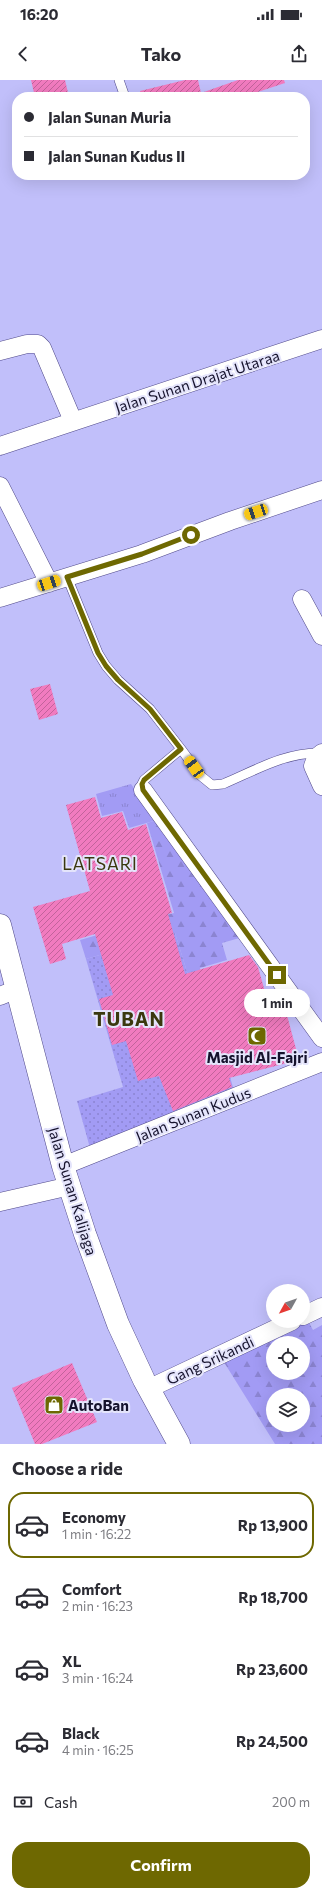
<!DOCTYPE html>
<meta charset="utf-8">
<style>
:root{--surface:#fff;--page:#f7f7f7;--text:#2b2b33;--muted:#7c7c81;--line:#e1e1e2;--accent:#6e6801}
body{margin:0;font-family:Commissioner,sans-serif;background:var(--page);color:var(--text);height:100vh;display:flex;flex-direction:column;font-size:15px;white-space:nowrap}
*{box-sizing:border-box;margin:0}
p{font-size:13px;color:var(--muted)}
.icon{flex:none;width:22px;height:22px;fill:none;stroke:currentColor;stroke-width:2;stroke-linecap:round;stroke-linejoin:round}
.map{position:relative;height:1364px;overflow:hidden}
.details{display:flex;flex-direction:column;background:var(--surface);flex:1}
.details>*{flex:none}
.top-card{position:absolute;left:12px;top:12px;width:298px;height:88px;border-radius:16px;box-shadow:0 4px 16px #0002;display:grid;align-content:center;height:88px;padding:0 12px;background:var(--surface)}
.needle{width:26px;rotate:230deg}
.controls{position:absolute;left:266px;top:1204px;display:grid;gap:8px}
.controls a{display:grid;place-items:center;width:44px;height:44px;border-radius:50%;background:var(--surface);box-shadow:0 4px 16px #0002;font-size:20px}
.end{position:absolute;width:18px;height:18px;margin:-9px;border:5px solid #6e6801;background:#fff;box-shadow:0 0 0 2px #fff}
.from{border-radius:50%}
.bubble{position:absolute;height:28px;border-radius:14px;background:var(--surface);box-shadow:0 4px 16px #0002;font-size:13px;font-weight:700;line-height:28px;text-align:center}
.car{position:absolute;width:12px;height:24px;margin:-12px -6px;border-radius:5px;box-shadow:0 0 3px 1px #0007;background:linear-gradient(#f5c518 24%,#345 0 40%,#f5c518 0 76%,#345 0 86%,#f5c518 0)}
.top-card b{display:flex;align-items:center;gap:14px;height:38px;font-size:15px}
.top-card b+b{border-top:1px solid var(--line)}
.top-card i{width:10px;height:10px;background:var(--text)}
ul{padding:0;list-style:none}
li{display:flex;align-items:center;gap:12px;height:66px;margin:0 8px 6px;padding:0 4px;border:2px solid transparent;border-radius:16px}
li div{flex:1}
li b{display:block;font-size:15px}
li em{font-style:normal;font-weight:700}
li.current{border-color:var(--accent)}
li>.icon{width:36px;height:36px;stroke-width:1.5}
h2{padding:0 12px;font-size:18px;line-height:48px}
.pay{display:flex;align-items:center;gap:10px;height:44px;padding:0 12px;font-size:15px}
.pay p{margin-inline-start:auto}
.action{display:flex;gap:8px;margin-top:auto;padding:8px 12px}
.action a{flex:1;height:46px;border-radius:16px;background:var(--accent);color:#fff;font-size:16px;font-weight:700;line-height:46px;text-align:center}
.status{display:flex;justify-content:space-between;align-items:center;height:28px;padding:0 20px;background:var(--surface);direction:ltr}
.status svg{height:11px;fill:currentColor}
header{display:flex;justify-content:space-between;align-items:center;height:52px;padding:0 12px;background:var(--surface);font-size:18px;font-weight:700}
.map>svg:first-child{display:block}
.grass{fill:url(#grass-tufts)}
.forest{fill:url(#forest-firs);fill-rule:evenodd}
.garden{fill:url(#garden-dots)}
.building{fill:url(#building-hatch)}
.lines{fill:none;stroke-linecap:round;stroke-linejoin:round}
.lane-casing{stroke:#504989;stroke-width:10}
.street-casing{stroke:#504989;stroke-width:19}
.secondary-casing{stroke:#504989;stroke-width:23}
.lane{stroke:#fff;stroke-width:9}
.street{stroke:#fff;stroke-width:18}
.secondary{stroke:#fff;stroke-width:22}
.route{stroke:#6e6801;stroke-width:5}
.labels{text-anchor:middle;dominant-baseline:central;stroke-width:4;stroke-linejoin:round;paint-order:stroke}
.street-label{font-size:15px;fill:#15122c;stroke:#e4e4fb}
.poi-label{font-size:15px;font-weight:bold;fill:#15122c;stroke:#e4e4fb}
.quarter-label{font-size:17px;letter-spacing:1px;fill:#3a380e;stroke:#e4e4fb}
.district-label{font-size:19px;font-weight:bold;letter-spacing:1px;fill:#3a380e;stroke:#e4e4fb}
</style>
<div class="status"><b>16:20</b><svg viewBox="0 0 49 12"><path d="M0 12V9h3v3zM5 12V6h3v6zM10 12V3h3v9zM15 12V0h3v12zM26 1h20v11H26zM47 4h2v5h-2z"/></svg></div>
<header><svg class="icon" aria-label="back" viewBox="0 0 24 24"><path d="M15 5l-7 7 7 7"/></svg>Tako<svg class="icon" aria-label="share" viewBox="0 0 24 24"><path d="M12 15V3M7 8l5-5 5 5M5 13v7h14v-7"/></svg></header>
<div class="map">
<svg width="322" height="1364" viewBox="0 0 322 1364">
<defs>
<pattern id="grass-tufts" width="24" height="20" patternUnits="userSpaceOnUse"><rect width="24" height="20" fill="#a29bf4"/><path d="M3 7l-1-3M5 7V3M7 7l1-3M15 17l-1-3M17 17v-4M19 17l1-3" fill="none" stroke="#8b84d1"/></pattern>
<pattern id="forest-firs" width="22" height="20" patternUnits="userSpaceOnUse"><rect width="22" height="20" fill="#a29bf4"/><path d="M5 1l3.5 6h-7zM16 11l3.5 6h-7z" fill="#8b84d1"/></pattern>
<pattern id="garden-dots" width="8" height="8" patternUnits="userSpaceOnUse"><rect width="8" height="8" fill="#a29bf4"/><path d="M2 2h.1M6 6h.1" fill="none" stroke="#8b84d1" stroke-width="1.8" stroke-linecap="round"/></pattern>
<pattern id="building-hatch" width="6" height="6" patternUnits="userSpaceOnUse"><rect width="6" height="6" fill="#f17bbf"/><path d="M-1 1l2-2M0 6l6-6M5 7l2-2" fill="none" stroke="#c2639b"/></pattern>
</defs>
<rect width="100%" height="100%" fill="#c1bffa"/>
<path class="grass" d="M131 704 157 740 129 748 123 731 102 736 96 714Z"/>
<path class="forest" d="M157 740 243 857 222 863 227 880 200 888 204 904 192 908 175 853 86 879 80 860 174 833 147 743Z
M307 1239 313 1250 322 1245V1364H275L222 1279ZM273 1263H303V1293H273ZM273 1315H303V1345H273Z"/>
<path class="garden" d="M175 853 192 908 204 904 234 1011 90 1068 77 1021 123 1007 86 879Z"/>
<path class="building" d="M31 0H65L69 17H35Z
M185 0H198L201 13 238 0H284L285 3 243 17H141L140 11Z
M50 604 58 634 39 640 30 609Z
M95 717 101 738 122 732 128 750 146 744 172 833 168 834 185 894 249 875 258 887 267 919 278 916 284 924 299 980 229 998 232 1007 173 1031 159 996 138 1001 126 961 112 965 99 919 113 915 95 854 62 864 66 879 50 884 33 827 90 811 66 725Z
M72 1283 97 1342 42 1364H35L12 1308Z"/>
<g class="lines">
<defs>
<path id="lane" d="M119 0 125 17
M67 497 98 573 106 586 118 600 150 629 181 669 144 700 142 704 143 710
M181 669 201 696 212 705 223 704C254 691 286 672 320 673"/>
<path id="street" d="M0 271 27 264H38L42 268 73 341
M0 366 322 259
M0 406 49 503
M0 518 142 474 230 441 322 410
M302 519 322 556
M322 673 316 678 313 686 322 706
M143 710 322 958
M0 916 17 909
M63 1086 322 982
M0 1122 70 1106
M303 1236 322 1227
M148 1309 292 1241"/>
<path id="secondary" d="M0 845 63 1086 85 1154 118 1244 144 1300 179 1364"/>
</defs>
<use href="#lane" class="lane-casing"/>
<use href="#street" class="street-casing"/>
<use href="#secondary" class="secondary-casing"/>
<use href="#lane" class="lane"/>
<use href="#street" class="street"/>
<use href="#secondary" class="secondary"/>
</g>
<g class="lines">
<path class="route" d="M191 455 142 474 67 497 98 573 106 586 118 600 150 629 181 669 144 700 142 704 143 710 277 895"/>
</g>
<defs>
<symbol id="mosque-square" viewBox="-11 -11 22 22"><rect x="-9" y="-9" width="18" height="18" rx="4" fill="#6e6801" stroke="#e4e4fb"/><path d="M3.5-4.9A6 6 0 1 0 3.5 4.9A5 5 0 1 1 3.5-4.9Z" fill="#fff"/></symbol>
<symbol id="shop-square" viewBox="-11 -11 22 22"><rect x="-9" y="-9" width="18" height="18" rx="4" fill="#6e6801" stroke="#e4e4fb"/><path d="M-5-2.5h2.3a2.7 3.5 0 0 1 5.4 0H5L5.5 6h-11ZM-1.5-2.5h3a1.5 2.3 0 0 0-3 0Z" fill="#fff"/></symbol>
</defs>
<g fill-rule="evenodd">
<use href="#mosque-square" x="246" y="945" width="22" height="22"/>
<use href="#shop-square" x="43" y="1314" width="22" height="22"/>
</g>
<g class="labels">
<g class="street-label">
<text transform="translate(197 301) rotate(-18)">Jalan Sunan Drajat Utaraa</text>
<text transform="translate(193 1034) rotate(-22)">Jalan Sunan Kudus</text>
<text transform="translate(73 1111) rotate(73)">Jalan Sunan Kalijaga</text>
<text transform="translate(210 1280) rotate(-25)">Gang Srikandi</text>
</g>
<g class="poi-label">
<text x="257" y="977">Masjid Al-Fajri</text>
<text x="68" y="1325" text-anchor="start">AutoBan</text>
</g>
<g class="quarter-label">
<text x="100" y="783">LATSARI</text>
</g>
<g class="district-label">
<text x="129" y="938">TUBAN</text>
</g>
</g>
</svg>
<div class="controls">
<a><svg class="needle" viewBox="-14 -14 28 28"><path d="M0-13l5 13h-10z" fill="#e53935"/><path d="M0 13l5-13h-10z" fill="#7c7c81"/></svg></a>
<a><svg class="icon" aria-label="locate" viewBox="0 0 24 24"><circle cx="12" cy="12" r="6"/><path d="M12 2v4M12 18v4M2 12h4M18 12h4"/></svg></a>
<a><svg class="icon" aria-label="layers" viewBox="0 0 24 24"><path d="M12 4l9 5-9 5-9-5zM3 14l9 5 9-5"/></svg></a>
</div>
<i class="end from" style="left:191px;top:455px"></i>
<i class="end" style="left:277px;top:895px"></i>
<div class="bubble" style="left:244px;top:909px;width:66px">1 min</div>
<i class="car" style="left:256px;top:432px;rotate:252deg"></i>
<i class="car" style="left:49px;top:503px;rotate:72deg"></i>
<i class="car" style="left:194px;top:687px;rotate:324deg"></i>
<div class="top-card">
<b><i class="from"></i>Jalan Sunan Muria</b>
<b><i></i>Jalan Sunan Kudus II</b>
</div>
</div>
<section class="details">
<h2>Choose a ride</h2>
<ul>
<li class="current"><svg class="icon" aria-label="car" viewBox="0 0 24 24"><path d="M5 17H2v-5l4-1 3-4h7l3 4 3 1v5h-3M9 17h6M6 11h13"/><circle cx="7" cy="17" r="2"/><circle cx="17" cy="17" r="2"/></svg><div><b>Economy</b><p>1 min · 16:22</p></div><em>Rp 13,900</em></li>
<li><svg class="icon" aria-label="car" viewBox="0 0 24 24"><path d="M5 17H2v-5l4-1 3-4h7l3 4 3 1v5h-3M9 17h6M6 11h13"/><circle cx="7" cy="17" r="2"/><circle cx="17" cy="17" r="2"/></svg><div><b>Comfort</b><p>2 min · 16:23</p></div><em>Rp 18,700</em></li>
<li><svg class="icon" aria-label="car" viewBox="0 0 24 24"><path d="M5 17H2v-5l4-1 3-4h7l3 4 3 1v5h-3M9 17h6M6 11h13"/><circle cx="7" cy="17" r="2"/><circle cx="17" cy="17" r="2"/></svg><div><b>XL</b><p>3 min · 16:24</p></div><em>Rp 23,600</em></li>
<li><svg class="icon" aria-label="car" viewBox="0 0 24 24"><path d="M5 17H2v-5l4-1 3-4h7l3 4 3 1v5h-3M9 17h6M6 11h13"/><circle cx="7" cy="17" r="2"/><circle cx="17" cy="17" r="2"/></svg><div><b>Black</b><p>4 min · 16:25</p></div><em>Rp 24,500</em></li>
</ul>
<div class="pay"><svg class="icon" aria-label="cash" viewBox="0 0 24 24"><path d="M3 7h18v10H3z"/><circle cx="12" cy="12" r="2"/></svg>Cash<p>200 m</p></div>
<div class="action"><a>Confirm</a></div>
</section>
